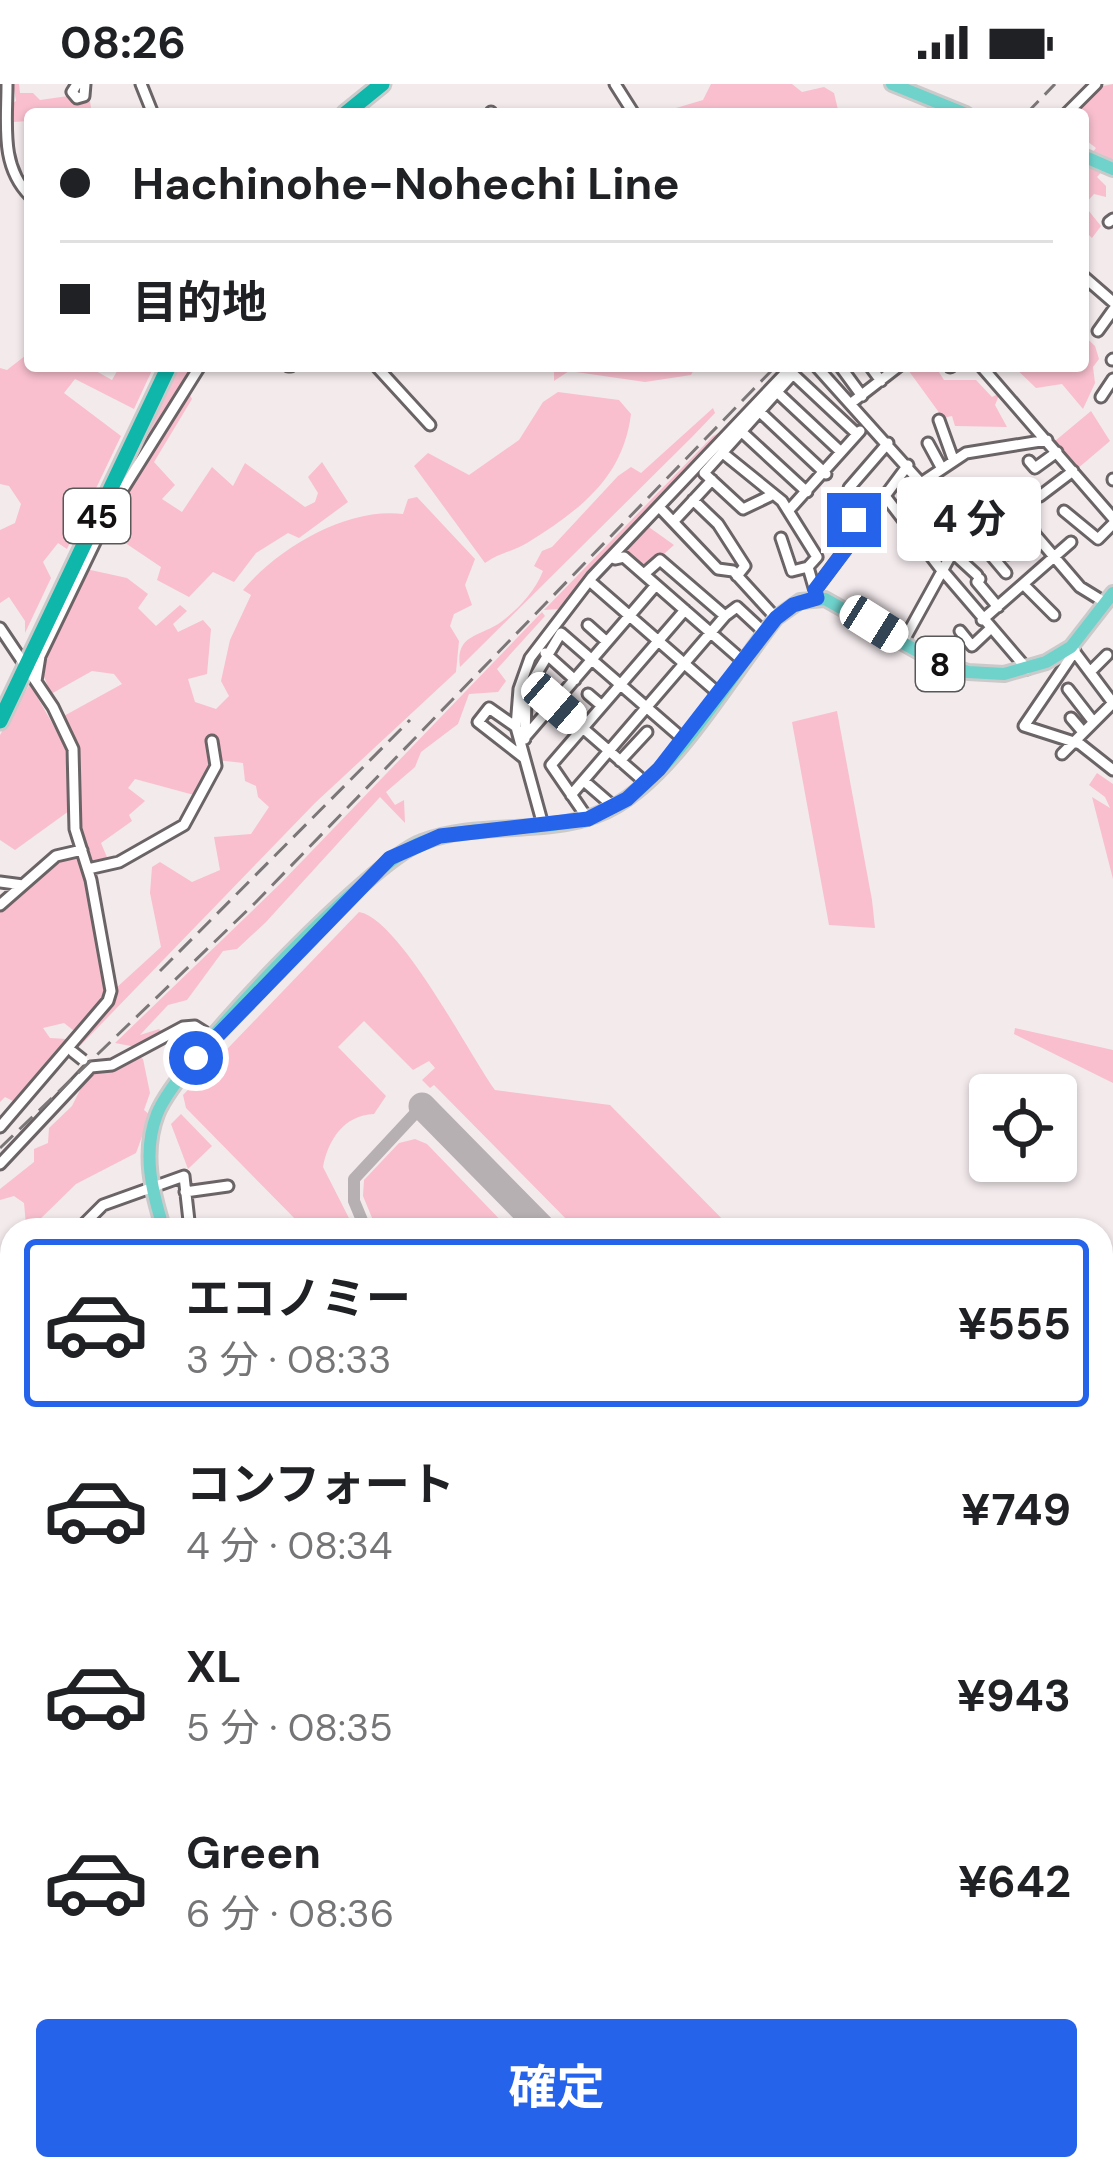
<!DOCTYPE html>
<html lang="ja">
<meta charset="utf-8">
<style>
:root{--surface:#fff;--page:#f6f6f6;--text:#202124;--muted:#757577;--line:#e0e0e0;--accent:#2563eb}
body{margin:0;font-family:"DM Sans","Noto Sans JP",sans-serif;background:var(--page);color:var(--text);height:100vh;display:flex;flex-direction:column;font-size:45px;white-space:nowrap}
*{box-sizing:border-box;margin:0}
p{font-size:39px;color:var(--muted)}
.icon{flex:none;width:66px;height:66px;fill:none;stroke:currentColor;stroke-width:2;stroke-linecap:round;stroke-linejoin:round}
.map{position:relative;flex:1;overflow:hidden}
.side{position:absolute;left:0px;top:1134px;width:1113px;height:963px;display:flex;flex-direction:column;background:var(--surface);border-radius:36px 36px 0 0;box-shadow:0 3px 9px #0004}
.side>*{flex:none}
.top-card{position:absolute;left:24px;top:24px;width:1065px;height:264px;border-radius:12px;box-shadow:0 3px 9px #0004;display:grid;align-content:center;height:264px;padding:0 36px;background:var(--surface)}
.tools{position:absolute;left:969px;top:990px;display:grid;gap:24px}
.tools a{display:grid;place-items:center;width:108px;height:108px;border-radius:12px;background:var(--surface);box-shadow:0 3px 9px #0004;font-size:60px}
.end{position:absolute;width:54px;height:54px;margin:-27px;border:15px solid #2563eb;background:#fff;box-shadow:0 0 0 6px #fff}
.from{border-radius:50%}
.bubble{position:absolute;height:84px;border-radius:12px;background:var(--surface);box-shadow:0 3px 9px #0004;font-size:39px;font-weight:700;line-height:84px;text-align:center}
.car{position:absolute;width:36px;height:72px;margin:-36px -18px;border-radius:15px;box-shadow:0 0 9px 3px #0007;background:linear-gradient(#fff 24%,#345 0 40%,#fff 0 76%,#345 0 86%,#fff 0)}
.top-card b{display:flex;align-items:center;gap:42px;height:114px;font-size:45px}
.top-card b+b{border-top:3px solid var(--line)}
.top-card i{width:30px;height:30px;background:var(--text)}
ul{padding:21px 0 0;list-style:none}
li{display:flex;align-items:center;gap:36px;height:168px;margin:0 24px 18px;padding:0 12px;border:6px solid transparent;border-radius:12px}
li div{flex:1}
li b{display:block;font-size:45px}
li em{font-style:normal;font-weight:700}
li.selected{border-color:var(--accent)}
li>.icon{width:108px;height:108px;stroke-width:1.5}
.primary-button{display:flex;gap:24px;margin-top:auto;padding:24px 36px}
.primary-button a{flex:1;height:138px;border-radius:12px;background:var(--accent);color:#fff;font-size:48px;font-weight:700;line-height:138px;text-align:center}
.status{display:flex;justify-content:space-between;align-items:center;height:84px;padding:0 60px;background:var(--surface);direction:ltr}
.status svg{height:33px;fill:currentColor}
.map>svg:first-child{display:block}
.green{fill:#f9bfce}
.lines{fill:none;stroke-linecap:round;stroke-linejoin:round}
.stream{stroke:#c1768b;stroke-width:3}
.taxiway{stroke:#b7b0b2;stroke-width:12}
.runway{stroke:#b7b0b2;stroke-width:27}
.minor-casing{stroke:#6b6466;stroke-width:15}
.major-casing{stroke:#cbcaca;stroke-width:18}
.highway-casing{stroke:#cbcaca;stroke-width:21}
.minor{stroke:#fff;stroke-width:9}
.major{stroke:#6fd3cc;stroke-width:12}
.highway{stroke:#0fb6aa;stroke-width:15}
.rail{stroke:#7b7677;stroke-width:3;stroke-dasharray:18 9;stroke-linecap:butt}
.minor-bridge-casing{stroke:#6b6466;stroke-width:15;stroke-linecap:butt}
.minor-bridge{stroke:#fff;stroke-width:9}
.route{stroke:#2563eb;stroke-width:15}
.labels{text-anchor:middle;dominant-baseline:central;stroke-width:10;stroke-linejoin:round;paint-order:stroke}
.shield{fill:#fff;stroke:#595858;stroke-width:3}
.shield-label{font-size:33px;font-weight:bold;fill:#121010}
</style>
<div class="status"><b>08:26</b><svg viewBox="0 0 49 12"><path d="M0 12V9h3v3zM5 12V6h3v6zM10 12V3h3v9zM15 12V0h3v12zM26 1h20v11H26zM47 4h2v5h-2z"/></svg></div>
<div class="map">
<svg width="1113" height="2095" viewBox="0 0 1113 2095">
<rect width="100%" height="100%" fill="#f3eaec"/>
<path class="green" d="M13 0H19L20 9H33L40 16 68 12 82 20 89 11 92 30 76 24 30 30V37L13 38 14 59H8L11 20 16 17Z
M711 0H792L802 8 824 3 834 9 839 30H656L703 16Z
M1113 0V76L1097 93 1106 102V113L1094 110 1084 121 1101 142 1092 154 1083 145V80L1096 64 1083 54V30H1074L1103 2Z
M1083 251 1095 262 1099 275 1093 283 1095 299 1083 325 1062 300 1036 304 1013 282H1083Z
M30 268V282H87L112 296 120 282H154L134 325 75 295 64 309 121 352 67 465 58 459 43 478 51 494 25 549V537L9 513 0 519V446L15 439 21 420 9 402 0 400V284L7 286Z
M177 282H195L185 302 192 315 154 378 175 401 162 415 182 428 212 383 233 402 245 379 305 423 315 418 318 409 308 393 322 378 348 418 299 454 288 449 256 469 234 498 213 488 189 513 157 496 161 483 106 446Z
M554 282H696L691 291 645 298 569 287 554 297Z
M935 282 944 296H976L992 313 1000 309 995 321 1007 343 955 342 952 332 943 334 906 283Z
M558 308 619 316 631 330C623 394 580 426 527 459 514 467 499 469 485 479L414 382 428 369 469 391 519 356 543 318Z
M713 324 715 329 692 353 460 583C455 550 480 553 501 538 518 525 534 509 543 487L534 482 542 467 552 463 618 392 631 383 641 389Z
M1091 327 1110 357 1077 385 1055 357Z
M721 348 558 525 544 526 713 352Z
M417 413 475 475 465 501 472 521 454 530 450 542 459 557 456 588 315 719 79 963 115 905 161 863 150 809 152 783 160 778 192 798 220 786 214 753 251 750 269 723 258 713 256 702 245 697 243 679 217 676 194 711 135 695 128 704 145 717 129 731 132 737 101 759 109 778 92 779 77 732 78 672 62 633 122 600 114 590 92 587 51 610 41 585 86 485 127 494 148 510 138 524 156 542 180 521 187 527 173 540 178 548 203 536 211 545 207 590 188 595 195 618 216 625 229 612 221 597 230 556 251 511 243 506C279 463 348 423 403 430L408 415Z
M646 441 674 461 644 488 620 469Z
M542 528 545 532 497 585 506 597 498 608 469 610 458 640 421 668 415 683 386 708 395 721 404 716 405 739 380 713 266 838 237 865 223 867 187 916 168 921 140 951 159 945 163 949 136 963 115 959 280 800Z
M30 600 65 662 69 727 15 766 0 756V651Z
M837 627 872 816 875 844 829 841 792 638Z
M1097 689 1113 700V795L1092 713 1110 724 1105 713 1089 701Z
M80 768 108 910 78 950 64 939 43 944 50 954 67 955 66 963 17 1019 5 1013 0 1018V823L58 772Z
M359 828C400 835 468 969 495 1006L610 1021 733 1146H577L434 1001 430 1004 422 996 435 984 429 977 413 986 364 937 338 963 386 1012 374 1030C344 1031 328 1056 323 1083L355 1146H306L186 1024 183 1011Z
M1015 944 1113 966V999L1014 950Z
M136 971 143 975 150 1009 144 1026 150 1031 136 1069 76 1100 33 1142 26 1141 24 1119 14 1112 0 1116V1105L34 1078V1065L48 1059 49 1044 72 1022 88 990Z
M181 1030 212 1062 188 1085 171 1040Z
M415 1055 427 1060 510 1146H377L363 1112 364 1096 399 1059Z
M1101 1521 1113 1533V1693L1101 1680Z
M1113 1790V1900L1101 1888V1802Z"/>
<g class="lines">
<path class="stream" d="M1059 30 1083 6
M1101 1970 1113 1982"/>
<path class="taxiway" d="M366 1146 354 1117V1095L422 1022
M1101 1791 1113 1780
M1101 1902 1113 1915"/>
<path class="runway" d="M422 1022 544 1146
M1101 1237 1113 1244
M1101 1714 1113 1727"/>
<defs>
<path id="minor" d="M7 0C7 41 0 82 30 112
M77 0 72 8 77 14 84 12 85 0
M141 0 153 30
M615 0 634 30
M491 28V30
M1066 30 1096 0
M1109 138 1113 135
M1083 192 1113 218
M1098 247 1113 226
M1112 276 1113 275
M288 282H291
M376 282 430 341
M816 282 921 399 1002 412 1080 503 1106 519
M840 282 862 312
M870 282 881 297
M981 282 1113 434
M950 283 952 282
M778 309 841 368
M1101 313 1113 295
M850 320 899 282
M761 329 826 390
M939 336 953 375
M743 349 807 408
M928 359 941 383
M724 370 782 417 817 473 808 483 817 514
M1029 377 1035 384 1057 368
M899 394 954 467
M1113 396V395
M849 404 888 359
M975 407 970 413 982 431
M770 412 743 425 704 389 793 290 857 350
M885 412 943 488
M1040 412 1073 387
M693 416 718 440 745 482 737 492
M839 417 854 436
M660 424 718 485 733 487 776 534
M789 426 860 347
M1064 427 1098 455 1113 440
M854 436 871 415 880 420
M674 437 712 396
M1003 447 1020 432
M781 454 792 487 808 483
M979 457 1006 489
M957 460 969 465 992 445
M953 469 977 491
M1008 470 1034 446
M615 475 624 473 743 577
M943 487 1027 585
M644 490 660 476 725 532 737 523 765 549
M980 495 977 498 998 523
M593 500 718 609
M1024 501 1054 531
M815 506 908 381
M982 536 1071 458
M588 541 607 558
M0 544 53 623 73 665 75 745 91 796 111 907 108 917 0 1043
M960 547 972 562 990 545
M903 558 957 460 921 399 966 369 1047 356
M1071 563 1113 619
M1075 567 1024 642 1080 660 1113 686
M545 569 575 596
M1092 586 1107 571
M36 597 40 572 113 421 200 282
M1068 605 1092 636
M588 610 602 622
M1071 634 1083 648
M516 643 489 624 478 638 524 674
M525 653 656 501
M525 655 526 614
M1062 670 1113 619
M620 677 647 648
M584 697 614 723
M646 699 531 599 561 549 683 655
M571 711 725 532
M588 735 551 681 685 526
M543 741 516 643 519 605 530 574 592 493 792 282
M88 785 119 778 184 741 216 682 212 657
M0 798 23 801
M0 821 56 772 82 766
M0 1080 91 983 112 981 183 943 195 942 214 954
M185 1108 228 1102
M78 1146 103 1121 184 1092 190 1146
M0 1180 11 1192 7 1225
M0 1289 5 1295 12 1290
M0 1331 12 1329
M0 1382 12 1403
M0 1446 12 1440
M0 1469H12
M0 1582 12 1598
M0 1615 12 1607
M0 1643 12 1659
M0 1710 12 1726
M0 1814 12 1828
M0 1840 8 1828
M0 1977 12 1960
M0 2042 12 2025
M57 2085 70 2095
M176 2085 182 2095
M250 2085 263 2095
M297 2085 307 2095
M328 2085 338 2095
M377 2085 383 2095
M413 2085 422 2095
M493 2085 496 2095
M563 2085 565 2095
M755 2085 789 2095
M32 2095 40 2085
M86 2095 95 2085
M140 2095 149 2085
M149 2095 159 2085
M193 2095 201 2085
M280 2095 292 2085
M345 2095 357 2085
M441 2095 459 2085
M693 2095 705 2085
M739 2095 747 2085"/>
<path id="major" d="M892 0 966 30
M1083 72 1113 85
M164 1146C152 1108 142 1069 157 1030 177 978 370 777 422 758 484 734 559 756 617 721 678 685 732 590 776 534L800 517 825 515 933 576 968 588 1004 590 1046 578 1071 563 1113 509
M0 1918 12 1905"/>
<path id="highway" d="M345 30 382 0
M0 637 169 282"/>
</defs>
<use href="#minor" class="minor-casing"/>
<use href="#major" class="major-casing"/>
<use href="#highway" class="highway-casing"/>
<use href="#minor" class="minor"/>
<use href="#major" class="major"/>
<use href="#highway" class="highway"/>
<path class="rail" d="M1026 30 1055 0
M160 887 410 636
M0 1064 256 818 776 282"/>
<defs>
<path id="minor-bridge" d="M73 968 83 976"/>
</defs>
<use href="#minor-bridge" class="minor-bridge-casing"/>
<use href="#minor-bridge" class="minor-bridge"/>
</g>
<g class="lines">
<path class="route" d="M196 974 390 774 440 752 588 735 627 715 659 685 776 534 793 521 817 514 815 506 861 445 854 436"/>
</g>
<g class="labels">
<g class="shield">
<rect x="64" y="405" width="66" height="54" rx="9"/>
<rect x="916" y="553" width="48" height="54" rx="9"/>
</g>
<g class="shield-label">
<text x="97" y="432">45</text>
<text x="940" y="580">8</text>
</g>
</g>
</svg>
<div class="tools">
<a><svg class="icon" aria-label="locate" viewBox="0 0 24 24"><circle cx="12" cy="12" r="6"/><path d="M12 2v4M12 18v4M2 12h4M18 12h4"/></svg></a>
</div>
<i class="end from" style="left:196px;top:974px"></i>
<i class="end" style="left:854px;top:436px"></i>
<div class="bubble" style="left:897px;top:393px;width:144px">4 分</div>
<i class="car" style="left:874px;top:540px;rotate:122deg"></i>
<i class="car" style="left:554px;top:619px;rotate:131deg"></i>
<div class="top-card">
<b><i class="from"></i>Hachinohe-Nohechi Line</b>
<b><i></i>目的地</b>
</div>
<section class="side">
<ul>
<li class="selected"><svg class="icon" aria-label="car" viewBox="0 0 24 24"><path d="M5 17H2v-5l4-1 3-4h7l3 4 3 1v5h-3M9 17h6M6 11h13"/><circle cx="7" cy="17" r="2"/><circle cx="17" cy="17" r="2"/></svg><div><b>エコノミー</b><p>3 分 · 08:33</p></div><em>¥555</em></li>
<li><svg class="icon" aria-label="car" viewBox="0 0 24 24"><path d="M5 17H2v-5l4-1 3-4h7l3 4 3 1v5h-3M9 17h6M6 11h13"/><circle cx="7" cy="17" r="2"/><circle cx="17" cy="17" r="2"/></svg><div><b>コンフォート</b><p>4 分 · 08:34</p></div><em>¥749</em></li>
<li><svg class="icon" aria-label="car" viewBox="0 0 24 24"><path d="M5 17H2v-5l4-1 3-4h7l3 4 3 1v5h-3M9 17h6M6 11h13"/><circle cx="7" cy="17" r="2"/><circle cx="17" cy="17" r="2"/></svg><div><b>XL</b><p>5 分 · 08:35</p></div><em>¥943</em></li>
<li><svg class="icon" aria-label="car" viewBox="0 0 24 24"><path d="M5 17H2v-5l4-1 3-4h7l3 4 3 1v5h-3M9 17h6M6 11h13"/><circle cx="7" cy="17" r="2"/><circle cx="17" cy="17" r="2"/></svg><div><b>Green</b><p>6 分 · 08:36</p></div><em>¥642</em></li>
</ul>
<div class="primary-button"><a>確定</a></div>
</section>
</div>
